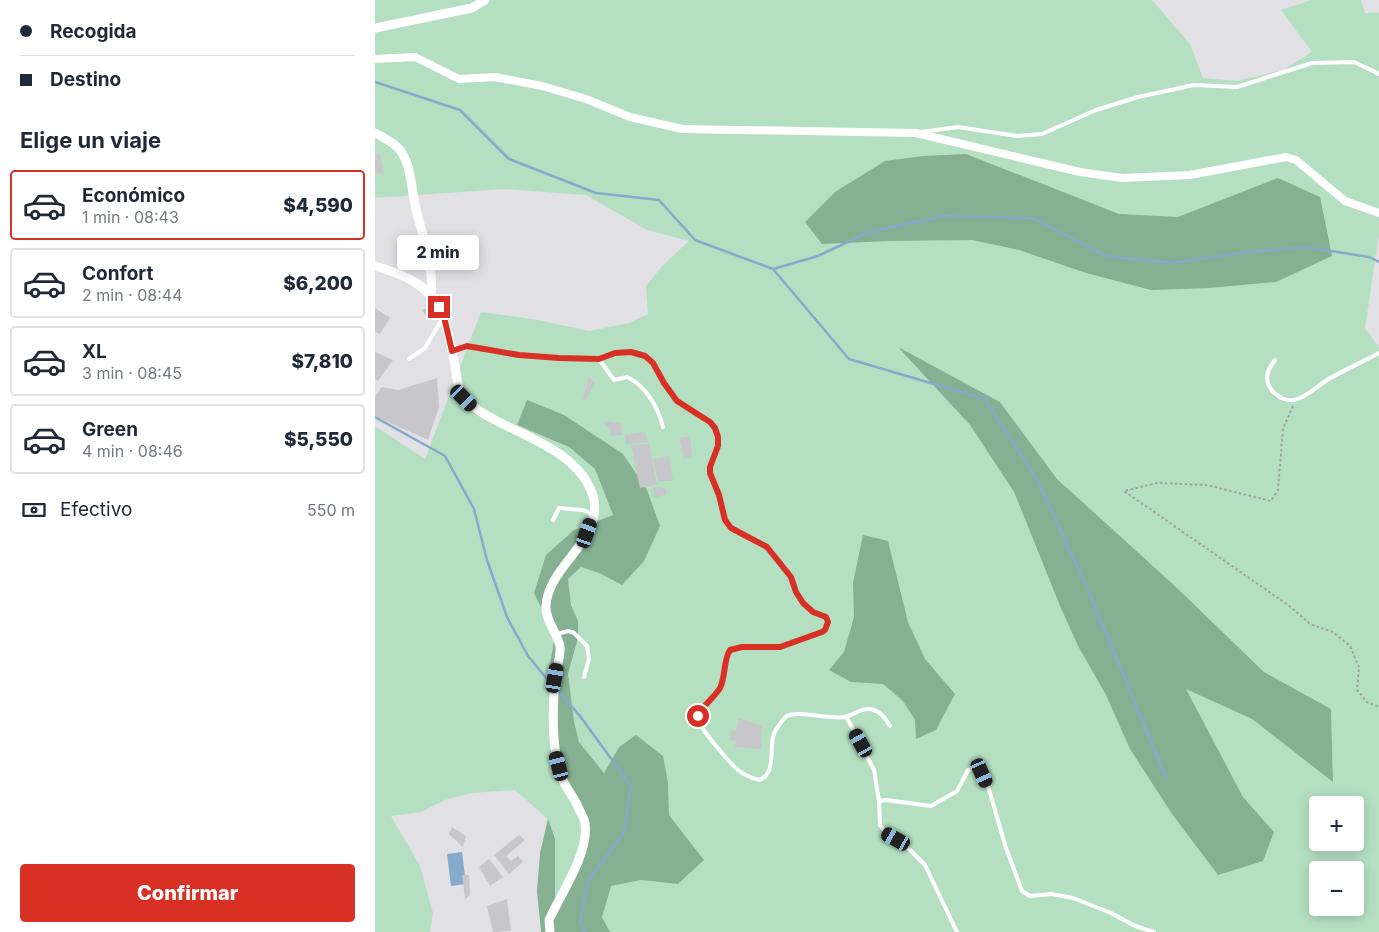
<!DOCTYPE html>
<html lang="es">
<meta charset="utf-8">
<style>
:root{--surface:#fff;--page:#f6f6f7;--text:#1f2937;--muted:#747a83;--line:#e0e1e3;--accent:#d93025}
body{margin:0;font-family:Inter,sans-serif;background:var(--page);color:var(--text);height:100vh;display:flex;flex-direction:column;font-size:19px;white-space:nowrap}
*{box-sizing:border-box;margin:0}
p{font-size:16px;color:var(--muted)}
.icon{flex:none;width:28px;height:28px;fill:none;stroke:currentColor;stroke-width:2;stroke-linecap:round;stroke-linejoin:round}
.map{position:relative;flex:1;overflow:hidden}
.panel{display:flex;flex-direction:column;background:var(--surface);width:375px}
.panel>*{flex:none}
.guide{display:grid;align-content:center;height:110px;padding:0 20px;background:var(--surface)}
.tools{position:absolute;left:934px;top:796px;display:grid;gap:10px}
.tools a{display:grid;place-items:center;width:55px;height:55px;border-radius:5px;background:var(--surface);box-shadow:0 2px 12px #0003;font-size:25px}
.end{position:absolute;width:22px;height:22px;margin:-11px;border:6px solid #d93025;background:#fff;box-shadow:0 0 0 2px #fff}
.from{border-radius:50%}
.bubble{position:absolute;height:35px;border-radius:5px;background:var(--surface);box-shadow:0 2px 12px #0003;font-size:16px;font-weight:800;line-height:35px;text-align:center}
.car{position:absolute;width:15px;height:30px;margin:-15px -8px;border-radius:6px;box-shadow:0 0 4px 1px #0007;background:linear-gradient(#222 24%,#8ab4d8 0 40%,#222 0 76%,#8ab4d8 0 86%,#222 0)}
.guide b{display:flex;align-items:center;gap:18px;height:48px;font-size:19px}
.guide b+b{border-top:1px solid var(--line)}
.guide i{width:12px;height:12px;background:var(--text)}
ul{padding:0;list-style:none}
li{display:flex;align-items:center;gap:15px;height:70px;margin:0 10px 8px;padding:0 10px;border:2px solid var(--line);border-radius:5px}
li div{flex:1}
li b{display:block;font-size:19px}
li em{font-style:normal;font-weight:800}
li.selected{border-color:var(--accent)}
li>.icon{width:45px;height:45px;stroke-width:1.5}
h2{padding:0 20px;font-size:22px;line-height:60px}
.pay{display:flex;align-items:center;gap:12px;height:55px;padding:0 20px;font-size:19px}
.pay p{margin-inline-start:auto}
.cta{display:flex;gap:10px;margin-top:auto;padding:10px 20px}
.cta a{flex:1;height:58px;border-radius:5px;background:var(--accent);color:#fff;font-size:20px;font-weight:800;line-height:58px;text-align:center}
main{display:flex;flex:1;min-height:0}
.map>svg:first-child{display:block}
.green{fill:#b4e0c1;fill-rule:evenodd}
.forest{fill:#85b092}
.water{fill:#85aacc}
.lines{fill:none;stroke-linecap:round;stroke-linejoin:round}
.stream{stroke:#85aacc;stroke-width:2.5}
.building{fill:#c7c6cb}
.path{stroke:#a0a0a3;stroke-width:2;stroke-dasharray:2.5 2.5;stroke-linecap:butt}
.service{stroke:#fff;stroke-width:4}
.minor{stroke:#fff;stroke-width:8}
.tertiary{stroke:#fff;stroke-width:9}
.route{stroke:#d93025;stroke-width:6}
</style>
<main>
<section class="panel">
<div class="guide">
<b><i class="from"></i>Recogida</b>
<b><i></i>Destino</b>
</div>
<h2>Elige un viaje</h2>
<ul>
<li class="selected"><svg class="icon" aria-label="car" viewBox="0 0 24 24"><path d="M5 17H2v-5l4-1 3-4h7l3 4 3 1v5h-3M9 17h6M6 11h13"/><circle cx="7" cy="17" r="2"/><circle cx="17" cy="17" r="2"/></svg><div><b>Económico</b><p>1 min · 08:43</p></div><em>$4,590</em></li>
<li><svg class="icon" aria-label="car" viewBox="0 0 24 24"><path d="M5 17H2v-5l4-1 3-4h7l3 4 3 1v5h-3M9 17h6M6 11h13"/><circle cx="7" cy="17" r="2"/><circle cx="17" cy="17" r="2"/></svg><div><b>Confort</b><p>2 min · 08:44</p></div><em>$6,200</em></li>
<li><svg class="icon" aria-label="car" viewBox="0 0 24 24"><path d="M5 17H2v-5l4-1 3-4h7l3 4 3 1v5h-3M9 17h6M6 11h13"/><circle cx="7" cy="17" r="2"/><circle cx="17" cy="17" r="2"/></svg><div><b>XL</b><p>3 min · 08:45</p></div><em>$7,810</em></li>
<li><svg class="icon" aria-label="car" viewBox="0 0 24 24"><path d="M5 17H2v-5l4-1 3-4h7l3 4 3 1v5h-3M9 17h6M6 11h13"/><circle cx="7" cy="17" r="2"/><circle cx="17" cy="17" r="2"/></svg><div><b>Green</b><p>4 min · 08:46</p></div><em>$5,550</em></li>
</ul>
<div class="pay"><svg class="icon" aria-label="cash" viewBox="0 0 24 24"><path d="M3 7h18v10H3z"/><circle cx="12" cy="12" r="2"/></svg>Efectivo<p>550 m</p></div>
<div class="cta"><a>Confirmar</a></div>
</section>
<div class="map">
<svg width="1004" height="932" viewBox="0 0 1004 932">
<rect width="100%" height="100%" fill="#e0e0e5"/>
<path class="green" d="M0 0H777L815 44 828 78 862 81 908 70 937 52 906 10 937 0H986L990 13H1004V234L990 328 1004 347V932H235L227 917 235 886 266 880 303 884 329 860 294 815 293 783 244 747 229 773 204 742 199 721 193 674 203 638V621L196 605 193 579 206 567 224 573 247 585 248 454 142 425 194 447 220 469 238 515 199 530 180 636 209 824 207 850 180 900V837L173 819 140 790 96 793 70 800 46 812 16 816 45 866 58 913 55 932H0V426L50 459 106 312 163 320 214 331 254 323 273 314 271 286 288 265 314 241 272 230 211 195 129 189 0 198ZM524 348 625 402 685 483 801 587 889 672 956 709 958 781 877 719 810 688 868 797 899 832 731 695 703 646 685 606 639 492 595 425ZM942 805H980V842H942ZM942 870H980V908H942Z"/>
<path class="forest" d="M591 154 744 214 803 217 903 178 945 197 957 256 901 282 834 288 776 290 711 273 644 250 597 240 514 241 447 244 430 222 460 192 510 161 548 156Z
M523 347 625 402 682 479 801 587 889 672 956 709 958 782 877 719 811 689 868 797 899 832 888 861 843 875 797 814 755 749 731 695 703 646 685 606 639 492 595 425Z
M152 400 189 415 248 454 272 490 285 526 269 561 247 585 224 573 206 567 193 579 196 605 203 621V638L193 674 199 721 204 742 229 773 244 747 261 735 288 756 293 783 294 815 329 860 303 884 266 880 236 886 227 917 235 932H166L162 891 165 853 173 819 180 838V898L206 850 209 824 184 778 176 730 174 670 180 636 159 593 171 555 199 530 238 515 220 469 194 447 142 425Z
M488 535 513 541 533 622 550 659 580 694 561 730 541 739 540 720 528 701 508 684 476 682 454 670 469 652 479 617 478 583Z"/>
<path class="water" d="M87 852 91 884 76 886 72 854Z"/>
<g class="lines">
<path class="stream" d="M0 82 85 110 134 159 221 193 284 200 320 240 398 269 443 256 494 232 568 216 658 218 731 256 798 263 872 252 931 247 994 257 1004 262
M398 269 474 359 610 399 663 481 716 597 791 778
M0 417 70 456 99 509 112 560 132 617 153 656 177 685
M183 691 205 716 256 786 249 832 213 881 205 922 210 932"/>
</g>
<path class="building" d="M5 154 9 174 0 173V155Z
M0 308 15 318 5 334 0 332Z
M52 308 61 313 54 320 47 310Z
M0 352 18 360 3 381 0 379Z
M214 377 220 383 210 401 208 399Z
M62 378 64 407 53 440 0 416V396L7 387 23 390Z
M233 421 246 424 247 435 236 436 235 428 231 427 229 422Z
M270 432 273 442 250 444V435Z
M315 436 317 456 309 459 304 438Z
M274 444 282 485 265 488 256 445Z
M294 456 298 481H283L278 459Z
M278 487 290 488 292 494 279 498Z
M364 718 387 726 386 749 360 747 361 741 355 740 356 730 361 731Z
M77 827 91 836 88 847 74 834Z
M144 835 150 840 131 856 136 861 143 856 148 862 134 874 119 855Z
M114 859 128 877 115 886 104 867Z
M87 875H94L95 895 90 899Z
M132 899 136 931 118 932 112 906Z"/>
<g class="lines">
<path class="path" d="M918 406 908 429 903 490 896 501 832 485 782 483 749 491 913 605 935 624 958 632 975 646 984 667 982 690 992 702 1004 707"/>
<path class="service" d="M546 132 583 127 642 136 667 134 721 110 763 97 819 85 862 87 937 63 979 62 1004 74
M78 350 92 346 144 355 184 358 224 359 240 353 256 352 270 356 278 363 289 383 302 401 335 422 340 428 343 437V446L335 467V473L344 495 350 520 356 528 392 547 416 577 421 592 428 603 438 612 451 617 453 622 450 630 447 632 405 647 362 648 353 652C349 664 351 679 344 690 339 697 323 709 323 718 323 727 355 763 363 770 369 775 377 778 384 780 404 773 391 743 402 728 405 724 408 719 412 716 424 710 454 720 470 717 479 715 488 706 499 710 507 713 511 719 515 726
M34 359 50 348 67 319
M224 359 239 380 252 377C271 386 283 407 288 427
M900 360C896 365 892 371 892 378 892 390 907 402 919 400 931 398 942 386 952 380 969 370 987 362 1004 353
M178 520 184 508 208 510 219 515
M182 634 193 631 199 633 212 646 214 659 209 677
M471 716 499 770 504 801 511 800 556 806 582 791 593 770 597 769 603 770 607 773 613 786 631 848 647 891 655 896 676 894 698 898 736 913 760 926 779 932
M504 801 505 825 512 834 530 845 550 865 582 932"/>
<path class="minor" d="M0 59 40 57 84 79 120 77 167 86 211 99 255 117 307 129 541 133 705 172 747 178 815 175 911 157 921 160 970 201 1004 213"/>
<path class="tertiary" d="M0 28 97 8 110 0
M0 133C9 138 19 142 25 150 37 166 36 190 41 209 48 238 59 264 56 295
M0 266C62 283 69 307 80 366 82 378 82 389 91 399 100 410 111 415 124 422 157 439 206 456 218 496 230 540 173 565 171 606 170 621 183 633 185 647 186 657 181 669 180 679 178 703 177 731 181 755 182 762 184 771 187 778 191 789 200 798 204 809 206 814 210 819 210 824 214 854 186 893 174 920L175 932"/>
</g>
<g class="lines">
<path class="route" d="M64 307 69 317 77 351 92 346 144 355 184 358 224 359 240 353 256 352 270 356 278 363 289 383 302 401 335 422 340 428 343 437V446L335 467V473L344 495 350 520 356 528 392 547 416 577 421 592 428 603 438 612 451 617 453 622 450 630 447 632 405 647H367L355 650C348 661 351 676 345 688 339 698 328 705 323 716"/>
</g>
</svg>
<div class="tools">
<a>+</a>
<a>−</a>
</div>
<i class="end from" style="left:323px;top:716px"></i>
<i class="end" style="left:64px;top:307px"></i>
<div class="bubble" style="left:22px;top:235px;width:82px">2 min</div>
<i class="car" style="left:89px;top:398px;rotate:136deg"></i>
<i class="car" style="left:212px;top:533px;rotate:19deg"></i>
<i class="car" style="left:180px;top:678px;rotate:10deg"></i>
<i class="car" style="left:486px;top:743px;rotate:331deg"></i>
<i class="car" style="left:184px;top:766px;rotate:346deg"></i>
<i class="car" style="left:607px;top:773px;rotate:156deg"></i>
<i class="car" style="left:521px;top:839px;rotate:299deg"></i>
</div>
</main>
